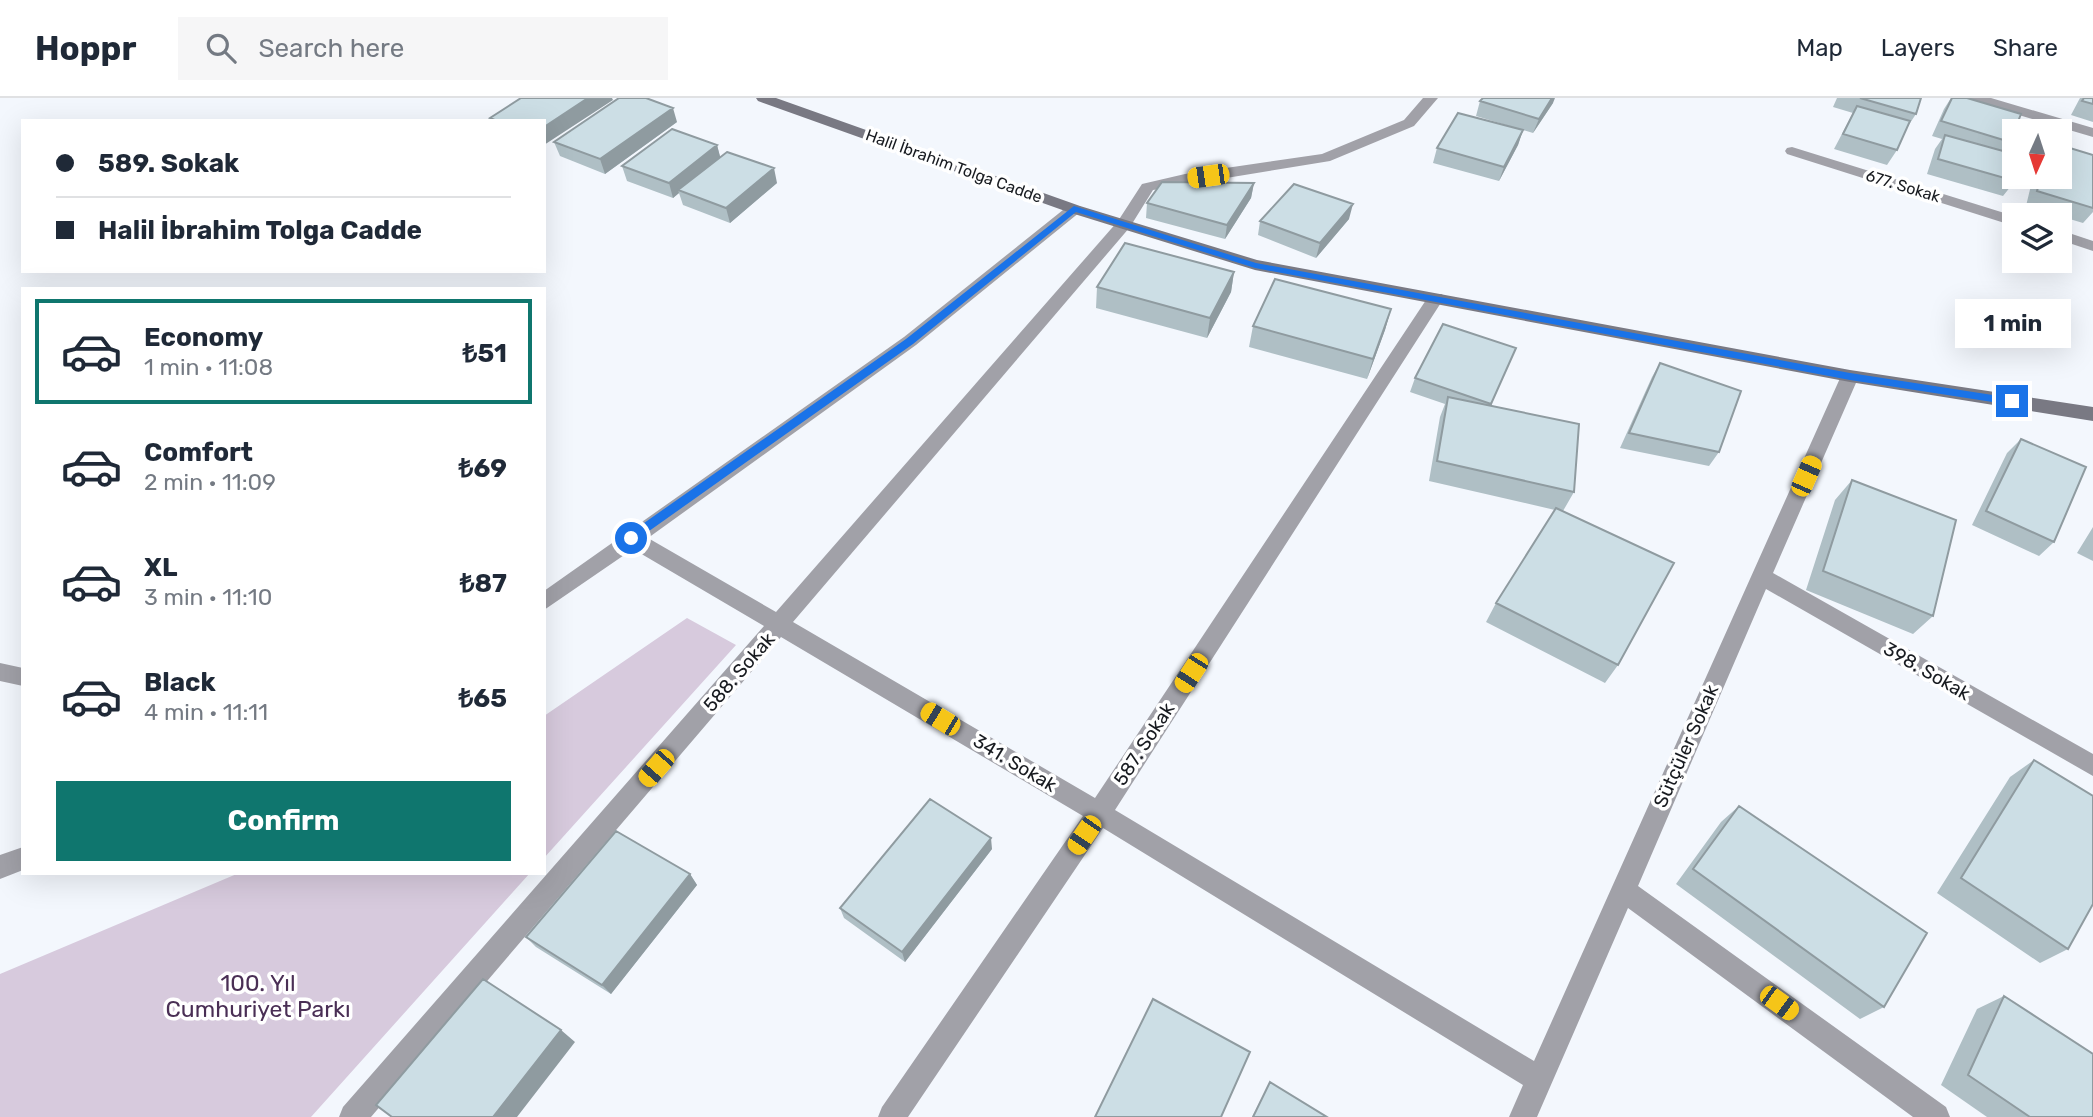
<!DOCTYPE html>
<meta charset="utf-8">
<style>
:root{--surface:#fff;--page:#f6f6f7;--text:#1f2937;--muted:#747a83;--line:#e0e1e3;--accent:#0f766e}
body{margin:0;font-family:Rubik,sans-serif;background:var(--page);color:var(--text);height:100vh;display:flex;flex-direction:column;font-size:26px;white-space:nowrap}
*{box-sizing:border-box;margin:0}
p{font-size:23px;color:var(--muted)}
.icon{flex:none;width:38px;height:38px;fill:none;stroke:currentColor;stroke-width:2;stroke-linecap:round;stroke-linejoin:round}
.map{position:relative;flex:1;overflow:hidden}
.details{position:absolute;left:21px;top:189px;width:525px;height:588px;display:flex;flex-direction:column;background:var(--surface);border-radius:0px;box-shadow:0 7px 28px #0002}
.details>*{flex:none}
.top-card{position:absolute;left:21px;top:21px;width:525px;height:154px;border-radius:0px;box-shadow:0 7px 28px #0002;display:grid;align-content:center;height:154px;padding:0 35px;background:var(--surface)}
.needle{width:46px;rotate:183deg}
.fabs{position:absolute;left:2002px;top:21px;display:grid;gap:14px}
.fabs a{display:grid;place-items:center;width:70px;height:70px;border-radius:0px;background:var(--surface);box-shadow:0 7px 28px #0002;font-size:35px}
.end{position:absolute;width:32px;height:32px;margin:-16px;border:9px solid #1a73e8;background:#fff;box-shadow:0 0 0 4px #fff}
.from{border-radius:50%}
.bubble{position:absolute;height:49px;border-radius:0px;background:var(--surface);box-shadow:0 7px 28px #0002;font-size:23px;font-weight:700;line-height:49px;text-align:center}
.car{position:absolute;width:21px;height:42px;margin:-21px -10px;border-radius:9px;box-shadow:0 0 5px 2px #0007;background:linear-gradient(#f5c518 24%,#345 0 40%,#f5c518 0 76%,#345 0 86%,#f5c518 0)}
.top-card b{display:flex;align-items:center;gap:24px;height:66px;font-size:26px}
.top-card b+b{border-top:2px solid var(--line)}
.top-card i{width:18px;height:18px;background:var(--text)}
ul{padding:12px 0 0;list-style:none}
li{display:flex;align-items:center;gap:21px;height:105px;margin:0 14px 10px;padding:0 21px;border:4px solid transparent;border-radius:0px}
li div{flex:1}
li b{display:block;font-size:26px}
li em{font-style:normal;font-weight:700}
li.active{border-color:var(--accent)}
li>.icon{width:63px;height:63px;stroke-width:1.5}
.cta{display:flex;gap:14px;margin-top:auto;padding:14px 35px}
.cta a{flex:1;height:80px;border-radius:0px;background:var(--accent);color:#fff;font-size:28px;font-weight:700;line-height:80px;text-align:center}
header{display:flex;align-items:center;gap:42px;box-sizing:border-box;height:98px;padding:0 35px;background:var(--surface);border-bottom:2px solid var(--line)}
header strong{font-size:33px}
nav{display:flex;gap:38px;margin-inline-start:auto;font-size:24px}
.search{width:490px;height:63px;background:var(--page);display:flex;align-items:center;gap:18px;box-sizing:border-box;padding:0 24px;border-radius:0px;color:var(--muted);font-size:26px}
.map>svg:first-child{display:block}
.green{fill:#d7cadd}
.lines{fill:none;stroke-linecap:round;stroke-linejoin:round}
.street{fill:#a1a1a8;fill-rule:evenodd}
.secondary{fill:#797983;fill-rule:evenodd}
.wall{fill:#afbfc5}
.shaded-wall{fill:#8f9ba0}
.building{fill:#ccdee5;stroke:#8f9ba0;stroke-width:2}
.route{fill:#1a73e8}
.labels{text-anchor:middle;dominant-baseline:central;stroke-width:7;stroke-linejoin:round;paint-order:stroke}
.far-street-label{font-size:16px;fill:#181b20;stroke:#fff}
.street-label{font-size:19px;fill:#181b20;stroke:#fff}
.near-park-label{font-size:23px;fill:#4a2f55;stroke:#fff}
</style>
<header>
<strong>Hoppr</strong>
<div class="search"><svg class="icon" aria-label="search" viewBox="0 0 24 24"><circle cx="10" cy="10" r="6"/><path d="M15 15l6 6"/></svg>Search here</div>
<nav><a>Map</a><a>Layers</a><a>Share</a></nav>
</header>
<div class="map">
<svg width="2093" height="1019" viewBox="0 0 2093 1019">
<rect width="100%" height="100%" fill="#f3f7fd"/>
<path class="green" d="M687 520 736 547 544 760V618Z
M239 775H530L311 1019H0V876Z"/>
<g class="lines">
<path class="street" d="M1423 0H1438L1414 28 1330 63 1153 92 1130 129 793 524 1095 700 1430 196H1442L1444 200 1115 712 1534 963 1841 278 1844 274H1856L1859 278 1773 475 2093 656V678L1766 491 1638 788 1946 1009 1950 1019H1913L1628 810 1537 1019H1509L1523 987 1103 730 908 1019H878L882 1009 1083 718 781 539 371 1019H339L343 1009 764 528 633 451 544 512V493L904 239 1068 108H1080L1082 111 1080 114 916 247 648 440 776 514 1118 123 1142 86 1185 76 1322 56 1404 22Z
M1969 0H1991L2093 30V39L1971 3Z
M1792 49 2014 118V128L1787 56 1785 53 1787 50Z
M2060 132 2093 143V153L2060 142Z
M0 565 23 570V588L0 583Z
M23 749V772L0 781V757Z"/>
<path class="secondary" d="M756 0H776L1080 108 1257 162 1850 272 2093 309V323L1850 284 1255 172 1068 114 758 3Z"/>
</g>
<path class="wall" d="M1837 0H1921L1916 16 1908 28 1897 52 1887 67 1834 51 1853 15 1833 9Z
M1951 0H1967L2010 44 2003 53 2015 83 2003 98 1927 76 1935 51 1942 41 1932 38 1944 11Z
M2080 0H2093V24L2071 17Z
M1480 3 1553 5 1533 35 1476 18Z
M677 24 605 76 560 58 554 44Z
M1523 32 1518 47 1499 83 1433 65 1437 50Z
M717 47 720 59 777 85 730 125 683 107 679 95 673 100 627 83 622 68Z
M2093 57V114L2083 125 2026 108 2033 79H2060Z
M1254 85 1251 100 1225 141 1146 120 1147 105Z
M1349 121 1316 160 1258 137 1260 123Z
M1234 174 1231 194 1207 240 1096 210 1097 189Z
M1391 211 1385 232 1367 281 1249 249 1253 228Z
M1516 250 1490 308 1574 394 1563 413 1618 567 1605 585 1486 524 1496 505 1555 412 1429 383 1440 319 1445 306 1410 294 1415 280Z
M1660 265 1719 354 1709 368 1620 350 1652 279Z
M2021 341 2054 444 2039 458 1972 427 2007 355Z
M1852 382 1933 518 1913 536 1806 492 1835 402Z
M2093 429V463L2077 455Z
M2034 662 2068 851 2040 865 1937 795 2010 679Z
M1739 708 1884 909 1860 921 1676 786 1721 724Z
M992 751 905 864 844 820 840 810Z
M690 776 697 787 611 896 536 849 526 839Z
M2004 898 2093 1019H1987L1941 987 1977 911Z
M1270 984 1327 1019H1252Z"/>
<path class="shaded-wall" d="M588 0H612L613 2 544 47V29Z
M1552 0H1555L1553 5 1533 35 1539 21Z
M673 10 677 24 605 76 600 61Z
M1523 32 1518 47 1499 83 1504 69Z
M717 47 721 62 678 92 679 95 673 100 669 85Z
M774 70 777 85 730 125 726 110Z
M1254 85 1251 100 1225 141 1227 127Z
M1353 106 1349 121 1316 160 1320 145Z
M1234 174 1231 194 1207 240 1210 220Z
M1391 211 1385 232 1367 281 1373 261Z
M991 740 992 751 905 864 902 854Z
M690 776 697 787 611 896 602 887Z
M561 932 575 944 517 1019H493Z"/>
<path class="building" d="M521 0H588L544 29V23H497L490 20Z
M619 0H646L673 10 600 61 554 44Z
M1483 0H1552L1539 21 1480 3Z
M1860 0H1921L1916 16Z
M1952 0H1967L2021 16 2010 44 1941 23Z
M2084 0H2093V6L2082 3Z
M1857 8 1910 23 1897 52 1843 36Z
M1458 15 1523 32 1504 69 1437 50Z
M672 31 717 47 669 85 622 68Z
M1945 37 2014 56V79H2015V83L1938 61Z
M2060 47 2093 57V110L2037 93 2041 79H2060Z
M727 54 774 70 726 110 678 92Z
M1162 84 1254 85 1227 127 1147 105Z
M1294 86 1353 106 1320 145 1260 123Z
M1125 145 1234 174 1210 220 1097 189Z
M1275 181 1391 211 1373 261 1253 228Z
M1443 226 1516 250 1491 306 1415 280Z
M1660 265 1741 293 1719 354 1629 335Z
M1448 299 1579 326 1574 394 1437 363Z
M2021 341 2086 369 2054 444 1986 413Z
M1852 382 1956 422 1933 518 1823 473Z
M1556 410 1674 465 1618 567 1496 505Z
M2034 662 2093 698V806L2068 851 1961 780Z
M930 701 991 740 902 854 840 810Z
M1739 708 1927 835 1884 909 1693 771Z
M616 733 690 776 602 887 526 839Z
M483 881 561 932 493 1019H392L376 1007Z
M2004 898 2093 956V1019H2030L1968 977Z
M1153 901 1250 954 1221 1019H1095Z
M1270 984 1327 1019H1253Z"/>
<path class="route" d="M1074 108 1256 165 1850 275 2012 300 2017 303 2012 307 1850 282 1255 170 1076 114 913 246 635 443H627V437L906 241Z"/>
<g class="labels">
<g class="far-street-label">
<text transform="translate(954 68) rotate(20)">Halil İbrahim Tolga Cadde</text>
<text transform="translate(1903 88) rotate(17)">677. Sokak</text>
</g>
<g class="street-label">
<text transform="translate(1927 573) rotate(30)">398. Sokak</text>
<text transform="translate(739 574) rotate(-49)">588. Sokak</text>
<text transform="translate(1144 646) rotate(-57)">587. Sokak</text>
<text transform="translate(1686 648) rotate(-66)">Sütçüler Sokak</text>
<text transform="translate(1015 665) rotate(31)">341. Sokak</text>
</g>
<g class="near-park-label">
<text x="258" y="885">100. Yıl<tspan x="258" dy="26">Cumhuriyet Parkı</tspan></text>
</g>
</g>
</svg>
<div class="fabs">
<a><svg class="needle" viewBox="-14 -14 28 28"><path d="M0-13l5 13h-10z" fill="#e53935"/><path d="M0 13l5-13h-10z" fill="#747a83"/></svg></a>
<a><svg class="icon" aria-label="layers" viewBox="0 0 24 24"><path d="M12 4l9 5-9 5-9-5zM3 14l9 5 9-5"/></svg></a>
</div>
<i class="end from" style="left:631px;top:440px"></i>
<i class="end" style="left:2012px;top:303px"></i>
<div class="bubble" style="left:1955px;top:201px;width:116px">1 min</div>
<i class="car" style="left:1208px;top:78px;rotate:262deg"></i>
<i class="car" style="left:1806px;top:378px;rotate:24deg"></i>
<i class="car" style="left:1191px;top:575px;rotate:213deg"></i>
<i class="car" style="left:940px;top:621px;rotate:301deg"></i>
<i class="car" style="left:656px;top:670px;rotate:221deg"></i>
<i class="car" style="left:1084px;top:737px;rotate:214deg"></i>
<i class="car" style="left:1779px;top:905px;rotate:126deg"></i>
<div class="top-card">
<b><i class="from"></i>589. Sokak</b>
<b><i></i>Halil İbrahim Tolga Cadde</b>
</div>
<section class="details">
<ul>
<li class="active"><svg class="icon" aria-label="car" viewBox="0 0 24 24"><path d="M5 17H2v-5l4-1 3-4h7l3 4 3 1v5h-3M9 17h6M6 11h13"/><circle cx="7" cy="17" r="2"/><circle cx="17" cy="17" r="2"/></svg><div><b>Economy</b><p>1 min · 11:08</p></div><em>₺51</em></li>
<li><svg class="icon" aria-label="car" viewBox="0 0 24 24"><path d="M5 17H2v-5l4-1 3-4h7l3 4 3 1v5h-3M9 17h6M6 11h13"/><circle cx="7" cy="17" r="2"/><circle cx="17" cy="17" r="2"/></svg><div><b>Comfort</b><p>2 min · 11:09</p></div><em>₺69</em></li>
<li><svg class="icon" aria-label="car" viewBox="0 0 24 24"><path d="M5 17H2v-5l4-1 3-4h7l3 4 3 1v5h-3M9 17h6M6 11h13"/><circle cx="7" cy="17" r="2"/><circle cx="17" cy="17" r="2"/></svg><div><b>XL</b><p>3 min · 11:10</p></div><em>₺87</em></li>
<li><svg class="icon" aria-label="car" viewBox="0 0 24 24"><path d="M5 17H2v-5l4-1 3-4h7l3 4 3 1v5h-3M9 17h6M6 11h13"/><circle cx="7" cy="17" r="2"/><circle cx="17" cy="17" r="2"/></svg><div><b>Black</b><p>4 min · 11:11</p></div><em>₺65</em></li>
</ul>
<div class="cta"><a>Confirm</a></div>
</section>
</div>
